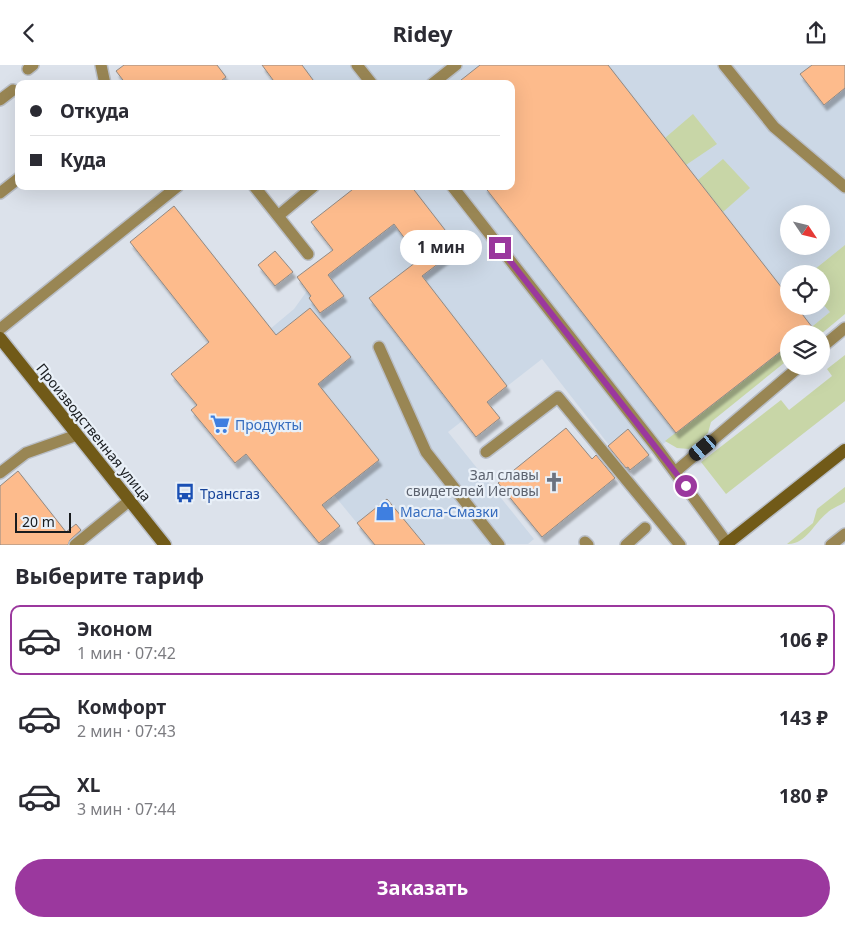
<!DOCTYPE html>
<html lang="ru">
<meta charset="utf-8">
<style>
:root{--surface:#fff;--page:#f2f2f3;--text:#2b2b33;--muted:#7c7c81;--line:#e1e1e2;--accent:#9b389e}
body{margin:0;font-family:"Noto Sans",sans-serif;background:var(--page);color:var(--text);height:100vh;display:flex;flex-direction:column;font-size:19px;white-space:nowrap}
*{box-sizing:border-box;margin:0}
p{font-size:16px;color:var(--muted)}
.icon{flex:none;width:28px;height:28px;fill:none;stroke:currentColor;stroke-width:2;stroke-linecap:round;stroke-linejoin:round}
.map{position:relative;height:480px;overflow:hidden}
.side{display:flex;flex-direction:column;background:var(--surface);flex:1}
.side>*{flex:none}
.banner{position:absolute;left:15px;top:15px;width:500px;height:110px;border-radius:10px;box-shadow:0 5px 20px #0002;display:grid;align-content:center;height:110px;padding:0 15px;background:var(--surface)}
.needle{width:32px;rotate:125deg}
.tools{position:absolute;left:780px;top:140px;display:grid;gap:10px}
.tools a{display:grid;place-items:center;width:50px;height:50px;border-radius:50%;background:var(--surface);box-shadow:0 5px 20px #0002;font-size:25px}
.scale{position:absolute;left:15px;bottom:12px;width:56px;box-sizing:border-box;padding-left:5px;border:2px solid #181b1e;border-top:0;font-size:14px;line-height:18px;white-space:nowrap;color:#181b1e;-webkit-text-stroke:4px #e9f0f8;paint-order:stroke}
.end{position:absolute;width:22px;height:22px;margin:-11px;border:6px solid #9b389e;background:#fff;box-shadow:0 0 0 2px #fff}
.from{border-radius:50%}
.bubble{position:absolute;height:35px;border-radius:18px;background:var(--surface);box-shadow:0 5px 20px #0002;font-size:16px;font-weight:700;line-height:35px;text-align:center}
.car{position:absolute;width:15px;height:30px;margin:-15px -8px;border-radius:6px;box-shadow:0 0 4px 1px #0007;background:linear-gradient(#222 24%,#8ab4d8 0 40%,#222 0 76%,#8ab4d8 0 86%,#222 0)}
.banner b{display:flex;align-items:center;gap:18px;height:48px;font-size:19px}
.banner b+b{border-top:1px solid var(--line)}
.banner i{width:12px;height:12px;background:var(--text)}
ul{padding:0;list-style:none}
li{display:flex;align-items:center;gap:15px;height:70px;margin:0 10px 8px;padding:0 5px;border:2px solid transparent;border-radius:10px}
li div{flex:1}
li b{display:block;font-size:19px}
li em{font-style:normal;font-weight:700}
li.on{border-color:var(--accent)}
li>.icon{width:45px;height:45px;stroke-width:1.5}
h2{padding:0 15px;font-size:22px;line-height:60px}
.action{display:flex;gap:10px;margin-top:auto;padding:10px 15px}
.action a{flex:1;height:58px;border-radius:30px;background:var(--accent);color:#fff;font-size:20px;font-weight:700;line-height:58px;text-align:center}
header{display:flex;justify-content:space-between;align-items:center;height:65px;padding:0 15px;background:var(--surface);font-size:22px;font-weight:700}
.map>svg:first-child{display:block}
.built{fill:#ccd8e6;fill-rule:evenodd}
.green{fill:#c8d6a7}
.building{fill:#fdbb8c;stroke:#928a84;filter:url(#shadow)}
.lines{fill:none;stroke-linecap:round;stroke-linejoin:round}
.service-casing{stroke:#b9bec6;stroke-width:14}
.secondary-casing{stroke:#b9bec6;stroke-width:15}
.service{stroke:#998654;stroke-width:11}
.secondary{stroke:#715a18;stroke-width:12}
.route{stroke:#9b389e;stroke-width:6}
.labels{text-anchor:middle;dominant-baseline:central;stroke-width:4.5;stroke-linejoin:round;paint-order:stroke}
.shop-label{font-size:14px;fill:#366cbe;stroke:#e9f0f8;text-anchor:start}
.street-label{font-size:14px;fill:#181b1e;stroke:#e9f0f8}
.worship-label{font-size:14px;fill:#5b616d;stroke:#e9f0f8;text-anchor:end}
.transit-label{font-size:14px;fill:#164399;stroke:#e9f0f8;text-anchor:start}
</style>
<header><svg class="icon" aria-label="back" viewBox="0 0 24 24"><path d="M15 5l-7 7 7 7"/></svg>Ridey<svg class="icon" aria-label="share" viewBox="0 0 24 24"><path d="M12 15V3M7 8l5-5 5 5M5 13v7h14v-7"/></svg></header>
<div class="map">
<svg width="845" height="480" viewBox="0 0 845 480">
<defs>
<filter id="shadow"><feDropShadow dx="3" dy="5.5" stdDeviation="1" flood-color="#0004"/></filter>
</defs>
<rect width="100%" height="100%" fill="#dce2eb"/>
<path class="built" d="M302 0H845V235L803 269H789V280L630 405 609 380 542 294 448 367 534 474 528 479H425L387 434 357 458 227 300 294 244 307 226 423 136 411 121H511V19H316ZM789 149H821V181H789ZM789 209H821V241H789Z"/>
<path class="green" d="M693 49 717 79 686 100 665 73Z
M723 94 750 123 723 147 698 115Z
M845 180V249L821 269H803L830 247 821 237V209H809Z
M789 280V294L711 357 708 368 689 384 677 383 665 376Z
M845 290V336L726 429 701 397 781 335 789 345 832 311 827 304Z
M845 422V437C839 441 832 443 827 448 814 458 806 480 787 479L813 458 817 444Z"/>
<path class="building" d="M124 0H217L226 12 217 19H126L116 6Z
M262 0H302L316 19H276Z
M480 0H608L789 232V241H796L812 262 803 269H789V280L676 368 484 121H511V19H456Z
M812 0H845V23L824 40 800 9Z
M357 121H411L459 183 422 211 507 321 487 337 500 353 476 372 369 233 420 194 394 159 329 209 328 210 344 231 320 248 309 233 311 231 297 212 333 185 311 157Z
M174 141 276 270 310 243 351 292 318 319 379 395 322 440 340 461 319 478 246 389 235 398 191 345 197 340 171 309 209 277 130 177Z
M275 186 293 207 275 221 258 200Z
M566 363 592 394 596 390 615 413 542 472 498 418Z
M628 364 649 390 630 405 628 402 626 403 608 381Z
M18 406 66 467 76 459 81 465 70 475 68 480H0V421Z
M387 434 425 480H375L357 458Z"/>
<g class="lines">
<defs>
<path id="service" d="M101 0 105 19
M357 0 372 19
M724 0 774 62 845 122
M28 4 33 0
M432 19 456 0
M0 35 13 25
M254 121 308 189
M452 121 657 383 727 478
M0 128 19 113
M278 151 314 121
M0 264 178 121
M379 282 426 387 499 480
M821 283 845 263
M486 387 558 332 680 480
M675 407 800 301
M0 408 26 388 77 370
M585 477 588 480
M75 480 129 436
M626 480 645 463
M831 480 845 469"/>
<path id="secondary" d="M0 273 165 480
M725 480 845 385"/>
</defs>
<use href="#service" class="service-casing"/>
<use href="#secondary" class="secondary-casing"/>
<use href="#service" class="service"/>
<use href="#secondary" class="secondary"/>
</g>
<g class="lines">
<path class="route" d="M500 183 686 421"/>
</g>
<defs>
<symbol id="supermarket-bare" viewBox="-9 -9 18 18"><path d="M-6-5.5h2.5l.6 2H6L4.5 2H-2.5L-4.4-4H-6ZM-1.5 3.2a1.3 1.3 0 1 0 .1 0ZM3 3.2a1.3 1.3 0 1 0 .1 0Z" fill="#3f7fe0" stroke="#e9f0f8" stroke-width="2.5" paint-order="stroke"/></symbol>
<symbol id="church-bare" viewBox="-9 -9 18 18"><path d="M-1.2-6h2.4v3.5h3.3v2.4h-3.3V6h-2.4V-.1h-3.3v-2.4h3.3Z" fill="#6b7280" stroke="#e9f0f8" stroke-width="2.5" paint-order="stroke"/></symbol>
<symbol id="bus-bare" viewBox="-9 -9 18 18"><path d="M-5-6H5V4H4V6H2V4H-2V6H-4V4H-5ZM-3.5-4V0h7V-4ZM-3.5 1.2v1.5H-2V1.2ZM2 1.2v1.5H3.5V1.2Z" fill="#1a4fb4" stroke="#e9f0f8" stroke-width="2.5" paint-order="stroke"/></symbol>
<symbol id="shop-bare" viewBox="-9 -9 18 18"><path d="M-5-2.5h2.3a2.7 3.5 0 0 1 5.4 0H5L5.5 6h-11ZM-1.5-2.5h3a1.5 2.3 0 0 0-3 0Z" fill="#3f7fe0" stroke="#e9f0f8" stroke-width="2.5" paint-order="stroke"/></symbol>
</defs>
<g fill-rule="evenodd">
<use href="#supermarket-bare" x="206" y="345" width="28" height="28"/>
<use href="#church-bare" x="540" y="403" width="28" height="28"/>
<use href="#bus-bare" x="171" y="414" width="28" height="28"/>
<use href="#shop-bare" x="371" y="432" width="28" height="28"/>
</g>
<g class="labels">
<g class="shop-label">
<text x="235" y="359">Продукты</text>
<text x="400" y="446">Масла-Смазки</text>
</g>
<g class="street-label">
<text transform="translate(94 367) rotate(51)">Производственная улица</text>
</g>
<g class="worship-label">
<text x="539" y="409">Зал славы<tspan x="539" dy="16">свидетелей Иеговы</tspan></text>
</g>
<g class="transit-label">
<text x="200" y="428">Трансгаз</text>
</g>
</g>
</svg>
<div class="tools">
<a><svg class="needle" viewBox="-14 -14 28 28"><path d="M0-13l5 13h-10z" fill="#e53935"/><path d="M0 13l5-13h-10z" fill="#7c7c81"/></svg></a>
<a><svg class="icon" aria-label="locate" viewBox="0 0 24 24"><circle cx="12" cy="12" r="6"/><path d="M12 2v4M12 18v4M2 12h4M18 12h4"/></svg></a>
<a><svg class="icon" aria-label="layers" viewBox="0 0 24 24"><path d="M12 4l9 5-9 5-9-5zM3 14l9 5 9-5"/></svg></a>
</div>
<div class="scale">20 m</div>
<i class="end from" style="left:686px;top:421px"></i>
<i class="end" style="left:500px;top:183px"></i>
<div class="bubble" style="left:400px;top:165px;width:82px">1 мин</div>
<i class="car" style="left:703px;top:383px;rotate:230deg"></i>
<div class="banner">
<b><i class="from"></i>Откуда</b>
<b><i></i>Куда</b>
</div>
</div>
<section class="side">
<h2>Выберите тариф</h2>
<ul>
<li class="on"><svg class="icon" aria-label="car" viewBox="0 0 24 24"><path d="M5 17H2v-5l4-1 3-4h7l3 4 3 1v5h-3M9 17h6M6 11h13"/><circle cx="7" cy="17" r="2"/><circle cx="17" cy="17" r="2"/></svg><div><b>Эконом</b><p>1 мин · 07:42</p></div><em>106 ₽</em></li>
<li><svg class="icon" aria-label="car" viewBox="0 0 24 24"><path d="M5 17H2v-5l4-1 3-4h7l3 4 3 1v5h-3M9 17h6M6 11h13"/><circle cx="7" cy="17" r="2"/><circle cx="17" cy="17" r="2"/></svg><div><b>Комфорт</b><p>2 мин · 07:43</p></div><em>143 ₽</em></li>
<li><svg class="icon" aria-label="car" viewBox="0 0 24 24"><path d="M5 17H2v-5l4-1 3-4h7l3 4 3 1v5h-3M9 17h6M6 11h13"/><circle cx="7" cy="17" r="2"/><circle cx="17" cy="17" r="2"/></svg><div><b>XL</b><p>3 мин · 07:44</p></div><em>180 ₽</em></li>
</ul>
<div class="action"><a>Заказать</a></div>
</section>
